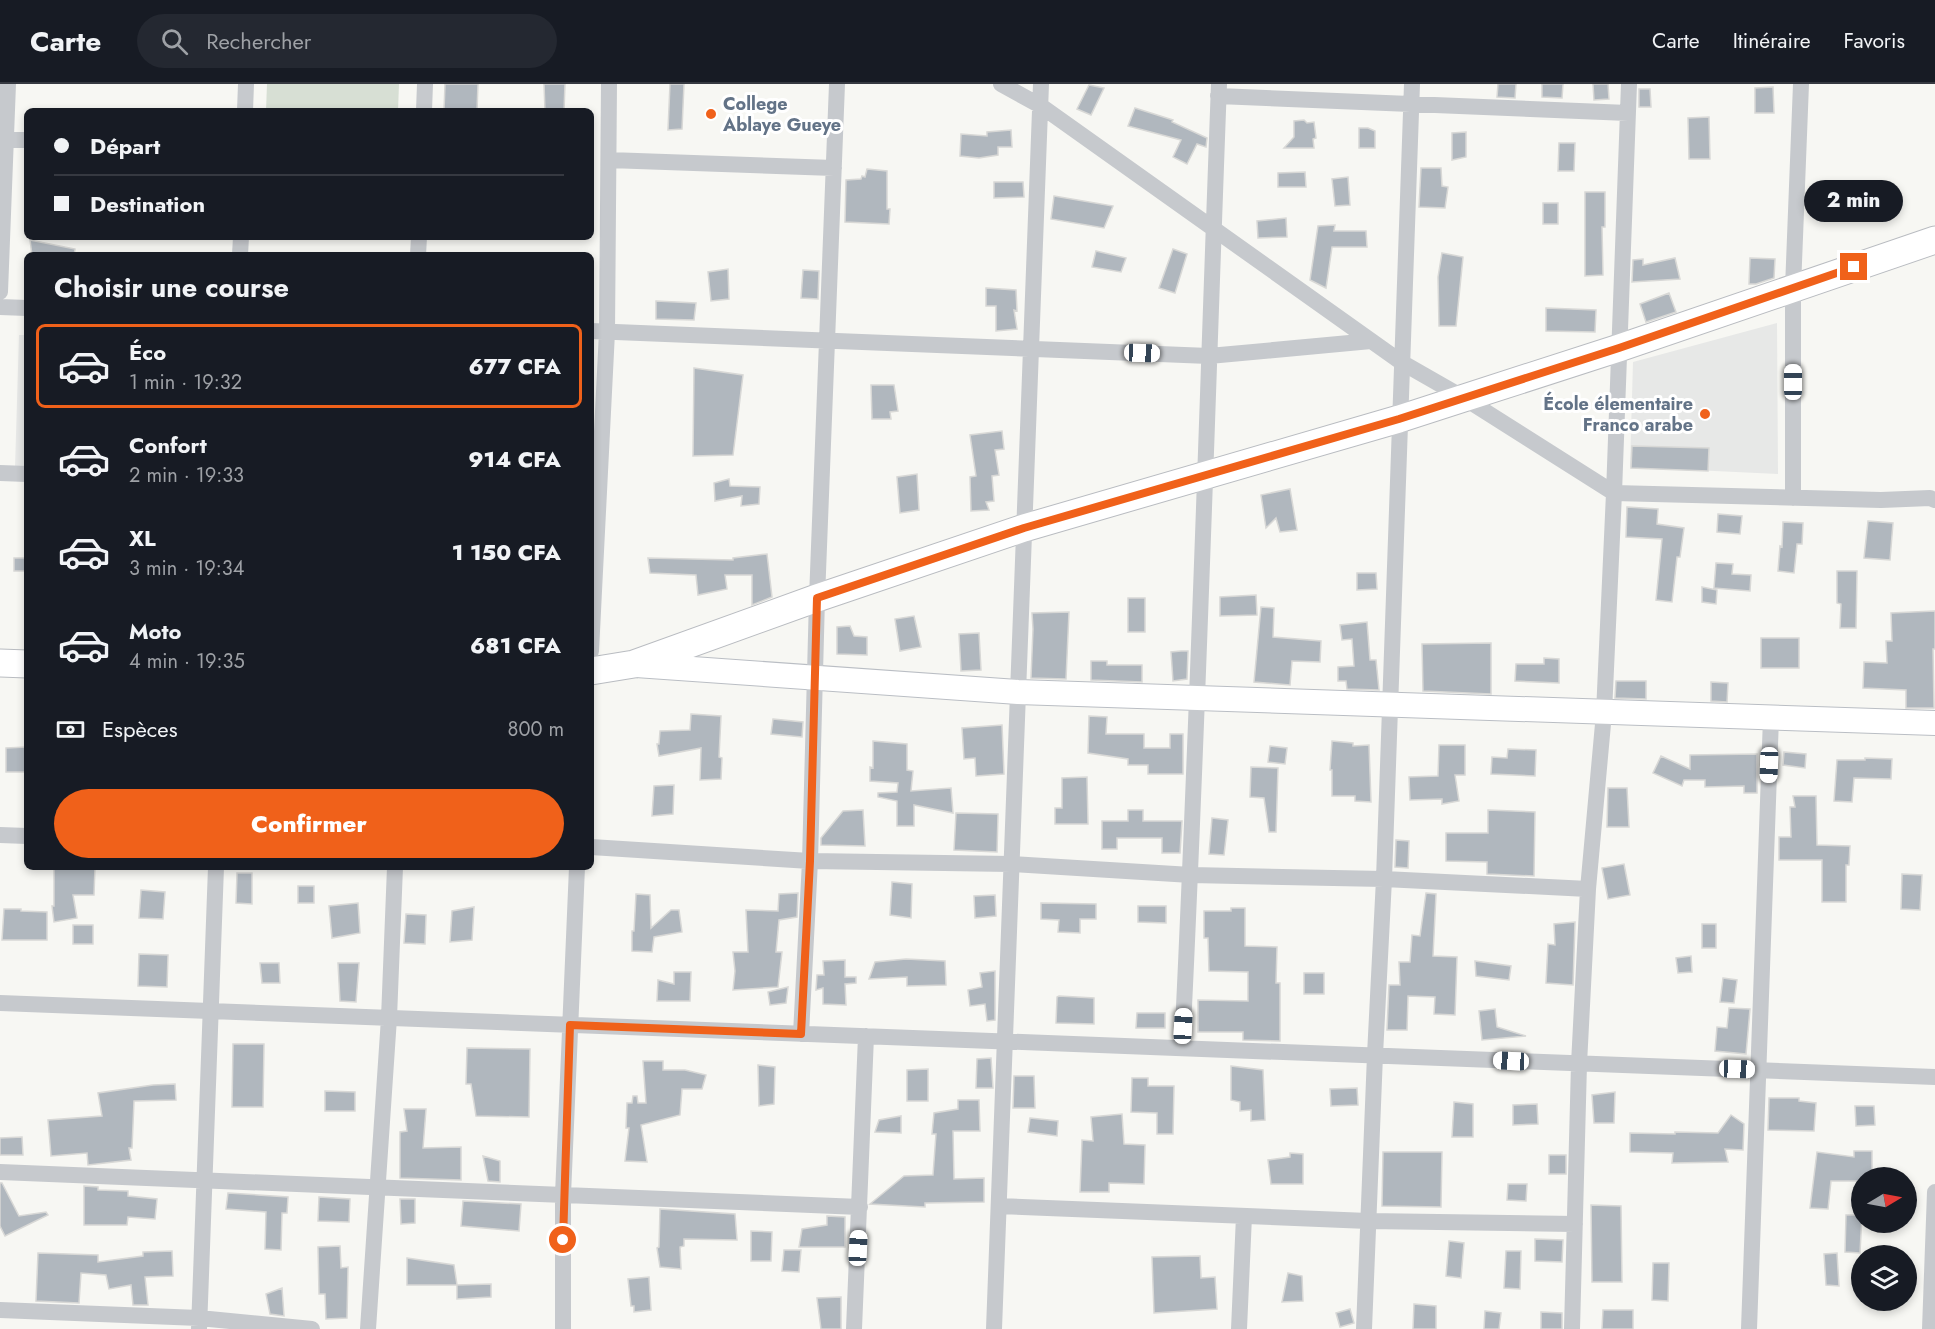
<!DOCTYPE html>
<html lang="fr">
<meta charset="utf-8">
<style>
:root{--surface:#171b24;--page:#242831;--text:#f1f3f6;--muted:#9ea1a6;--line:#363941;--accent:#f0611a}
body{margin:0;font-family:Jost,sans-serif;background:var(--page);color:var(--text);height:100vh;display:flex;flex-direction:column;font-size:22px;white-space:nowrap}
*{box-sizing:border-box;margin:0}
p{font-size:20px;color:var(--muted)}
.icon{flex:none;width:33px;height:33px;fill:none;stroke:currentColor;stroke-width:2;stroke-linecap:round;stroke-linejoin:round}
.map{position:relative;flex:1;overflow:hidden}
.panel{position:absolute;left:24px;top:168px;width:570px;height:618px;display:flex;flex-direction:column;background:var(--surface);border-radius:9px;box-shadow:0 3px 9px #0003}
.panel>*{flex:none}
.hud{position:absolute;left:24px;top:24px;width:570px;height:132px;border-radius:9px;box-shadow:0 3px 9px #0003;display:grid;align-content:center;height:132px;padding:0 30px;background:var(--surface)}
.needle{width:39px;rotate:80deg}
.fabs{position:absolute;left:1851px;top:1083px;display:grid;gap:12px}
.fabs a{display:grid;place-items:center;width:66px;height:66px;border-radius:50%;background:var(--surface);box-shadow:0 3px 9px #0003;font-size:30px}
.end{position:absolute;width:27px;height:27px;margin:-14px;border:8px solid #f0611a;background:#fff;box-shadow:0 0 0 3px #fff}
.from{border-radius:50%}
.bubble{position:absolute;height:42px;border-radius:21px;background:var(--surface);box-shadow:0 3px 9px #0003;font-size:20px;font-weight:800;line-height:42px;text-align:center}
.car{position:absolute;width:18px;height:36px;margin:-18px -9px;border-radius:8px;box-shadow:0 0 4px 2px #0007;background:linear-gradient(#fff 24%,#345 0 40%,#fff 0 76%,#345 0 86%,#fff 0)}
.hud b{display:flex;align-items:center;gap:21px;height:57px;font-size:22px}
.hud b+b{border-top:2px solid var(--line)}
.hud i{width:15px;height:15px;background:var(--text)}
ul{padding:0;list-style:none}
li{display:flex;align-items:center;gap:18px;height:84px;margin:0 12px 9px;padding:0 18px;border:3px solid transparent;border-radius:9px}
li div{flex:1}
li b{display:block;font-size:22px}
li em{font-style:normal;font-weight:800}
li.on{border-color:var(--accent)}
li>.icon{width:54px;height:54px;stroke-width:1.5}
h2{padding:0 30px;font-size:27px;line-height:72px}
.pay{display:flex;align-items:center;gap:15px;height:66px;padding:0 30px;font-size:22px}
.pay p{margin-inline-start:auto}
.primary-button{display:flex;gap:12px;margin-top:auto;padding:12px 30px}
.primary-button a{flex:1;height:69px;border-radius:36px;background:var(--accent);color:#fff;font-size:24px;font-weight:800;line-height:69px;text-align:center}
header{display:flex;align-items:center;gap:36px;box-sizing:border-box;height:84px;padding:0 30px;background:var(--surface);border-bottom:2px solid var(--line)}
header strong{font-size:28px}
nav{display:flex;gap:33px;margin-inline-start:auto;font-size:21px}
.search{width:420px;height:54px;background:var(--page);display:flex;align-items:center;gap:15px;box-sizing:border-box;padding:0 21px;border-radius:33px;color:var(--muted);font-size:22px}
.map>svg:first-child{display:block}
.built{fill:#e7e8e7}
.green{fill:#d7dfd4}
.building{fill:#b0b7be;stroke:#d8d8d6;stroke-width:1.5}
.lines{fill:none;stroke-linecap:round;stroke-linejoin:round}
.secondary-casing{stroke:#babec4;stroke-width:26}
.primary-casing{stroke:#b9bcc1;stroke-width:29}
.minor{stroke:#c6c9cd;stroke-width:16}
.secondary{stroke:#fff;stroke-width:24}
.primary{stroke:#fff;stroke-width:27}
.route{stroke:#f0611a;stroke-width:8}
.poi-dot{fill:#f0611a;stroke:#fff;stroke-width:2}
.labels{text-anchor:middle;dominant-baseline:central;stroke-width:6;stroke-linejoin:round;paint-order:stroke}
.poi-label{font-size:18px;font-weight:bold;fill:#637387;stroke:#fff;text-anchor:start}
</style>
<header>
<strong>Carte</strong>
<div class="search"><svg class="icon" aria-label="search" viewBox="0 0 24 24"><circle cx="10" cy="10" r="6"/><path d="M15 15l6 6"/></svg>Rechercher</div>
<nav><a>Carte</a><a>Itinéraire</a><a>Favoris</a></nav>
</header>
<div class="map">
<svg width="1935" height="1245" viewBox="0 0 1935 1245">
<rect width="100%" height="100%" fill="#f7f7f3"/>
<path class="built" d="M1777 239 1778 390 1630 383 1633 278Z
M19 251H27V383H15Z"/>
<path class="green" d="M267 0H399L398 27H266Z"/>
<path class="building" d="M445 0H478L477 27H444Z
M544 0H565L564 27H545Z
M670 0H684L682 45 668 46Z
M1498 0H1516L1515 14 1497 13Z
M1542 0H1563L1562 14 1542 13Z
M1593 0H1608L1609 15 1594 16Z
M1089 1 1104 4 1091 31 1077 25Z
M1773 3 1774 29H1755V4Z
M1639 5H1650L1651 23H1639Z
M1135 24 1173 36 1172 38 1207 54 1206 63 1197 60 1187 80 1173 73 1181 56 1128 42Z
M1709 33 1710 75H1689L1688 34Z
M1304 36 1307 39 1314 38 1316 54 1313 55 1314 64H1284L1294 53V37Z
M1359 44H1368L1375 47V64H1359Z
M1011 46 1012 63H998V71L979 74 960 72 961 50 987 52V48Z
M1466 48V73L1452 76V49Z
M1559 59H1575L1574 87H1558Z
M1421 84H1441L1442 102 1448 103 1445 124 1419 123Z
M867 85 887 87V125H890L889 140 845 138 846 96 861 95 862 92 865 93Z
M1305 88 1306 103H1278V89Z
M1348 93 1350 121 1335 122 1332 95Z
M994 98H1023L1024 113 994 114Z
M1585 108H1605V143H1602L1603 191 1585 192Z
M1054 112 1113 122 1104 144 1051 135Z
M1543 119H1558V140H1543Z
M1286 134 1287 153 1258 154 1257 137Z
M1335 141 1334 147H1366L1367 163H1332L1326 204 1310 196 1318 142Z
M30 156 75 165 74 171H32Z
M1173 165 1187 170 1175 209 1159 204Z
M1096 167 1126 174 1121 188 1092 183Z
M1442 169 1463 173 1456 242H1439L1438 193Z
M1675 174 1680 195 1632 198 1633 176 1643 175V181Z
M1750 174 1775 175 1774 194 1756 200H1749Z
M728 185 729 215 711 217 708 188Z
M803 186 819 187 818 215 801 214Z
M986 204 1016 206 1017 227 1014 226 1017 245 996 247V222H986Z
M1669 209 1676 228 1646 238 1640 220Z
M656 217 696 219 694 236 656 235Z
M1546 224 1596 226 1595 248 1546 247Z
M694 284 743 291 733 371 693 372Z
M871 301H894L898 327 890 328 891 335H872Z
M1002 347 1004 365 995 366 999 391 992 392 994 417 986 418 989 426 971 427 970 393 976 392 970 351Z
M1632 362 1709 364 1708 387 1631 384Z
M917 390 919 426 900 429 897 393Z
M729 395 730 402 760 403 759 420 741 422 742 412 715 417 714 399Z
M1290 405 1297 446 1280 448 1276 434 1266 444 1261 411Z
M1627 423 1658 425 1657 440 1684 444 1680 473H1677L1672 518 1656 516 1662 455 1626 453Z
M1718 430 1742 432 1740 450 1717 448Z
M1868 437 1893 439 1890 476 1864 474Z
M1783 438 1803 439 1802 460H1797L1794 489 1778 487 1780 462 1782 463Z
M767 470 772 513 752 521V491H725L727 505 698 511 696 491 650 489 648 474 733 476V474Z
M14 474H27V487H14Z
M1716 479 1733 480 1732 490 1751 491 1750 507 1714 504Z
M1837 487H1857L1856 544H1840L1841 520 1837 519Z
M1357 489H1376L1377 505 1357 506Z
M1702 503 1717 506 1716 520 1702 518Z
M1256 511 1257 531 1220 532V513Z
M1128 514H1145V548H1128Z
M1261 523 1274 524 1273 553 1321 557 1320 578 1292 577 1290 601 1254 598Z
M1935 527V565H1933L1934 624H1906V606L1863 604 1864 578 1887 579 1886 557H1892L1891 529Z
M1069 528 1066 595 1031 594 1033 545 1032 529Z
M914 532 921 563 900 567 895 535Z
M1367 538 1370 576H1376L1379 606 1347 605 1346 597H1338V583L1354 582 1352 555 1342 556 1340 541Z
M850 542 854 552 867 553V571L837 570V543Z
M979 549 981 586 961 587 959 550Z
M1761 554H1799V584H1761Z
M1491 559V610L1423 607 1422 560Z
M1181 567H1188L1187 595 1173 597 1171 568Z
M1544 574 1559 575V599L1515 597 1516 580H1544Z
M1091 577H1107V581H1142V598L1091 596Z
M1616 597H1646V615L1615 614Z
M1711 598 1728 599 1727 618 1711 617Z
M691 630 721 632 719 673 722 674 721 695 700 696 701 664 659 672 657 660H659L660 647 690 646Z
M1089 632 1107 633 1106 650H1144V664H1170V650H1183V690H1148V681H1128V675L1088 669Z
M773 635 803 638 802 653 771 650Z
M1002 641 1004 690 976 692 975 674 964 675 962 644Z
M873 657 907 660V686L913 687 911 707 951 704 953 729 914 721V742H897V717L878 713V709L897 708 898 699 870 697V683L873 684Z
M1332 657 1353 659V662L1369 661 1371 718 1355 717V712H1332V686H1330Z
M1439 661H1465V691H1455L1459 717 1442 720V715L1410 716 1409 693 1438 692Z
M1270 662 1287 664 1285 680 1268 678Z
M27 663V688H6V664Z
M1508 665 1536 666 1535 692 1491 690 1492 673 1507 674Z
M1784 668 1806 670 1805 684 1783 681Z
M1757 670V709H1744V702L1705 703V696H1684L1682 702 1653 689 1661 672 1690 685V671Z
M1865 674 1892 675 1891 695 1854 694 1852 718 1834 717 1837 676H1865Z
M1251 683 1278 684 1276 748H1269L1264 714 1250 713Z
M1087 693 1088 740H1055V724H1062V694Z
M674 701 673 730 652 732 654 702Z
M1608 704H1627L1629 743H1607Z
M1793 712H1816L1817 761 1850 762 1849 781H1846V818H1822V776H1779V753H1791L1790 723H1795Z
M863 726 865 762 821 761V754L843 727Z
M1128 726H1143V737H1182L1180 769H1162V754H1117V765H1102V737H1128Z
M1488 726 1535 728 1534 792 1487 790V778L1446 777V749H1488Z
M956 729 998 730 997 768 954 766Z
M1212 734 1228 736 1224 771 1209 770Z
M1396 756 1409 757 1408 784 1395 783Z
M1624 780 1630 811 1608 815 1602 784Z
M54 783H95L94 811H73L77 834 54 838 52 822H54Z
M237 789H252V820L236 819Z
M1902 790 1922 791 1920 826 1901 825Z
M892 798 912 800 911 834 890 831Z
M298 802H314V819H298Z
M141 806 165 808 163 835 139 834Z
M798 809 797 833 779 836 776 868H782L778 903 733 906 735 887 733 868H748L746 826 778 827 779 810Z
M1426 809 1436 810 1433 872 1457 873 1455 931 1434 930 1435 913 1408 912 1407 946H1387L1389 901H1400L1399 878H1410L1412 851 1420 852Z
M636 810 650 811 651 844 671 826H679L682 848 654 853 652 868 632 867V847H634Z
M995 811 996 832 975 834 974 812Z
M358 819 360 849 332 854 329 822Z
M1041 819 1096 820V835H1080V849L1058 848 1059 836 1041 835Z
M1138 822H1166V839L1138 838Z
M474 823 472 856 450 858 452 827Z
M1231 824H1245V862L1277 863 1276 899H1280V957L1243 956V948H1198V916L1248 917V888L1209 887 1208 854H1204V827H1231Z
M4 825H21V827L47 828V856H2Z
M406 830 426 831 425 860 404 859Z
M1575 838 1573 901 1546 899 1548 860 1555 861 1554 840Z
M1702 840H1716V864H1702Z
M73 841H93V860H73Z
M139 870 168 871 167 903 138 902Z
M1691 872 1692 888 1678 889 1676 874Z
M906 875 945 877 946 901 907 902V893L869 895 875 878Z
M845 876V893H856V899L845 900 846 921 823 920V904L816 906 817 891H824L823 877Z
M1475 877 1511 882 1509 896 1476 892Z
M260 879H279L280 899H262Z
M338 879H359L356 918 340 917Z
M995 887V936L987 937 985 920 970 922 968 906 982 903 980 889Z
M674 888H691L690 917H657L658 896 674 900Z
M1304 889H1324V910H1304Z
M1723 894 1737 896 1734 919 1720 918Z
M788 903 786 919 770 921 768 908Z
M1059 912 1094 914V940L1056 939 1057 913Z
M1729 924 1750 925 1746 970 1715 967 1717 943 1727 944Z
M1495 925 1497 943 1526 952 1482 956 1479 927Z
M1137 929H1165V944H1136Z
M233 960H264L263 1023H232Z
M467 964 530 965 529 1033 476 1032 471 1000H466Z
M991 974 993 1004H976L977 975Z
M643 977H663V986H685L706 991 702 1005H682L680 1031 641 1041 647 1078 625 1077 629 1044H626L627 1019H632L633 1012H637L638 1019H646Z
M758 981 775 983 774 1020 759 1022Z
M1231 982 1263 986 1265 1036 1251 1037V1026L1240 1027V1018L1231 1016Z
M928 985V1017H907V986Z
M1014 992H1034L1035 1024H1013Z
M1132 994H1148V1002H1174L1173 1050H1157V1029L1131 1028Z
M175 1000 176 1016 134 1017 132 1064H129L131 1076 88 1081 87 1069 51 1072 48 1036 102 1032 98 1009 153 1001Z
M1357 1004 1358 1021 1331 1022 1330 1005Z
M325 1007 355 1008V1027H325Z
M1615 1008 1614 1039H1594L1592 1011Z
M1769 1014H1799V1017L1816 1019 1814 1047 1768 1046Z
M958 1016H979L980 1047H953L954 1095 984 1094V1118L925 1119V1123L870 1120 904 1092 933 1091 936 1050H932L934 1029 958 1025Z
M1454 1018 1473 1020V1053H1452Z
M1537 1020 1538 1040 1513 1041V1021Z
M1855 1022H1874L1875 1041 1856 1042Z
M404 1025H426L423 1064 461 1063V1096L400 1094V1048L407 1047Z
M1122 1030 1124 1060 1145 1061 1144 1100 1109 1099V1108H1080L1082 1056 1093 1057 1091 1033Z
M1731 1031 1744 1040 1743 1066 1725 1065 1728 1078 1672 1079 1673 1069 1630 1068V1049L1675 1050V1048L1718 1049Z
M901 1032V1049L875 1048 879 1036Z
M1030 1034 1058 1037 1057 1052 1028 1048Z
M22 1053 23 1071H0V1054Z
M1854 1067H1872V1094H1862V1097H1831L1828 1125 1810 1124 1817 1068 1854 1073Z
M1383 1068H1442L1441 1123 1382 1122Z
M1290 1069 1303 1070V1100H1271L1268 1076 1290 1073Z
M1549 1071H1566V1090H1549Z
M483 1072 500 1077V1098L488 1097Z
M0 1099H2L19 1132 46 1128 48 1131 5 1152 0 1142Z
M1508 1100H1527L1526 1117 1507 1116Z
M84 1102 98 1103V1106L128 1107V1112L157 1115 155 1135 128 1133 127 1141H84Z
M228 1109 288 1113 287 1129H282L281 1166 265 1165 266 1128 226 1125Z
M319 1113 350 1115 349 1138 318 1137Z
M400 1115H415V1139L401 1140Z
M463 1117 521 1120 519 1147 461 1142Z
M1591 1121 1621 1122 1622 1198H1592Z
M660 1125 735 1130 737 1156 684 1155V1162L680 1163 681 1185 660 1183 657 1164 659 1163Z
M1846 1131H1862L1860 1169 1845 1168Z
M827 1132 845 1133V1163H799L802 1145 827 1141Z
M751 1147 772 1148 771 1177H751Z
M1535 1155 1563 1156 1562 1178 1535 1177Z
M1449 1157 1464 1159 1461 1194 1446 1192Z
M340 1162 341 1184 348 1183 347 1234 326 1235 325 1210H319L318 1163Z
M784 1166H801L799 1188 782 1187Z
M172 1167 173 1192 145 1193 148 1221H133L131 1201 109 1205 106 1191 81 1189 79 1219 36 1217 38 1169 98 1171V1178L143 1172V1168Z
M1506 1167H1521L1520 1205 1504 1204Z
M1837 1169 1839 1202 1826 1201 1824 1170Z
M1200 1172 1201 1194 1215 1193 1217 1225 1154 1229 1152 1173Z
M407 1174 454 1181 457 1201H407Z
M1653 1179H1669L1668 1217 1652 1216Z
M1288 1189 1302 1192 1303 1217 1282 1218Z
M649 1193 651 1226 634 1228V1222H631L628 1195Z
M491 1200V1213L457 1215V1201Z
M282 1204 284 1232 270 1230 266 1210Z
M841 1213V1245H821L817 1214Z
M1414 1220 1436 1222V1245H1413Z
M1350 1225 1354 1239 1340 1243 1336 1229Z
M1603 1226H1633V1245H1602Z
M1485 1227 1501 1229 1499 1245H1484Z
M1541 1228 1562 1229V1245H1541Z"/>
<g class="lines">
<defs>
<path id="secondary" d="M636 581 1018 608 1935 639"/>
<path id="primary" d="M0 579 27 580
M591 587 634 580 817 514 1024 444 1399 335 1464 314 1619 264 1935 156"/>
</defs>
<use href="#secondary" class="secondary-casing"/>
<use href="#primary" class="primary-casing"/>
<path class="minor" d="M1001 0 1041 22 1401 278 1464 314 1614 409 1881 416 1930 414 1935 416
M1218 12 1628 29
M245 27 246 0
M424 27 425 0
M0 55 27 56
M609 76 834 84
M240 171 241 153
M418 171 419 153
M0 208 8 0
M0 223 27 224
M591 247 1209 272 1371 257
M0 389 27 390
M1793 414V204L1801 0
M591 567 607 248 609 0
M0 751 27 752
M591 763 810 777 1011 780 1191 791 1384 795 1588 805
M0 919 1935 993
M801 950 810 777 817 514 837 0
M1182 964C1198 643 1207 321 1219 0
M0 1088 860 1123
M999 1122 1368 1137 1575 1140
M0 1226 199 1234 312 1245
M199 1245 216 783
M368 1245 389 934 395 783
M563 1245V1111L577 783
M854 1245 866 952
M994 1245 1041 0
M1239 1245 1244 1132
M1364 1245 1375 971 1384 795 1412 0
M1572 1245 1579 980 1588 805 1604 629 1614 409 1629 0
M1749 1245 1771 634
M1930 1245 1935 1108"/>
<use href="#secondary" class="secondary"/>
<use href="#primary" class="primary"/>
</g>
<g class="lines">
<path class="route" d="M563 1156 570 941 801 950 810 777 817 514 1024 444 1399 335 1619 264 1854 183"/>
</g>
<g class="poi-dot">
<circle cx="711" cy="30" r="6"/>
<circle cx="1705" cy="330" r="6"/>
</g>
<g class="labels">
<g class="poi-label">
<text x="723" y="20">College<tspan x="723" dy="21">Ablaye Gueye</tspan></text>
<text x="1693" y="320" text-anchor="end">École élementaire<tspan x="1693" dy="21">Franco arabe</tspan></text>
</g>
</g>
</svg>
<div class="fabs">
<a><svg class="needle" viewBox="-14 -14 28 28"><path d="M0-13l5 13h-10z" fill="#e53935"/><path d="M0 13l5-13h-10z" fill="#9ea1a6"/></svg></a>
<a><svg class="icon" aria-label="layers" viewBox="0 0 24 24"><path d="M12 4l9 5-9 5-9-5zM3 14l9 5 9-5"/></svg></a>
</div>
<i class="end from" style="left:563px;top:1156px"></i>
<i class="end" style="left:1854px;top:183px"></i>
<div class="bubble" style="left:1804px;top:96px;width:99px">2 min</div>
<i class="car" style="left:1142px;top:269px;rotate:92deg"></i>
<i class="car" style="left:1793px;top:298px;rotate:0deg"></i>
<i class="car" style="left:1769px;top:681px;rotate:182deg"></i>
<i class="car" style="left:1183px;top:942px;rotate:3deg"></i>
<i class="car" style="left:1511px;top:977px;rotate:273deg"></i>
<i class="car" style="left:1737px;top:985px;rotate:92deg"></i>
<i class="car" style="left:858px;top:1164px;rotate:3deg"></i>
<div class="hud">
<b><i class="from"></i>Départ</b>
<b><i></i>Destination</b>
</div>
<section class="panel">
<h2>Choisir une course</h2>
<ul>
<li class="on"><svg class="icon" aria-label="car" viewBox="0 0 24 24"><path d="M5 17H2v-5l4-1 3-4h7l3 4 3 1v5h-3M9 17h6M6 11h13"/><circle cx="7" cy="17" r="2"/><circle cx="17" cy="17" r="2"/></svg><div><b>Éco</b><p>1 min · 19:32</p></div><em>677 CFA</em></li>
<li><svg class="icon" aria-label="car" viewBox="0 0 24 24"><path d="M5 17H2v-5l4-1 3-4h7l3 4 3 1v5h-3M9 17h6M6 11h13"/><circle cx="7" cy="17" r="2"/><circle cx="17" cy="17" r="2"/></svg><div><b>Confort</b><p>2 min · 19:33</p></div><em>914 CFA</em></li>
<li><svg class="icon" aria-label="car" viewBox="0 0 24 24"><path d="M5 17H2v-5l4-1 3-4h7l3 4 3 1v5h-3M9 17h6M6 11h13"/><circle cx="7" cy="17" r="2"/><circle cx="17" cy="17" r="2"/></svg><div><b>XL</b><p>3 min · 19:34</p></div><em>1 150 CFA</em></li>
<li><svg class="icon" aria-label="car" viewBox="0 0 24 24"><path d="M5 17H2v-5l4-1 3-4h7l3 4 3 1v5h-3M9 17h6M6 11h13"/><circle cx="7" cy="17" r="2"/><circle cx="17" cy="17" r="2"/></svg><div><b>Moto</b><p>4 min · 19:35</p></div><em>681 CFA</em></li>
</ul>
<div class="pay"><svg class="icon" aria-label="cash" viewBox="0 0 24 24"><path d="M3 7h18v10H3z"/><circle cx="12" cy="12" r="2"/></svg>Espèces<p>800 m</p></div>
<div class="primary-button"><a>Confirmer</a></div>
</section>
</div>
